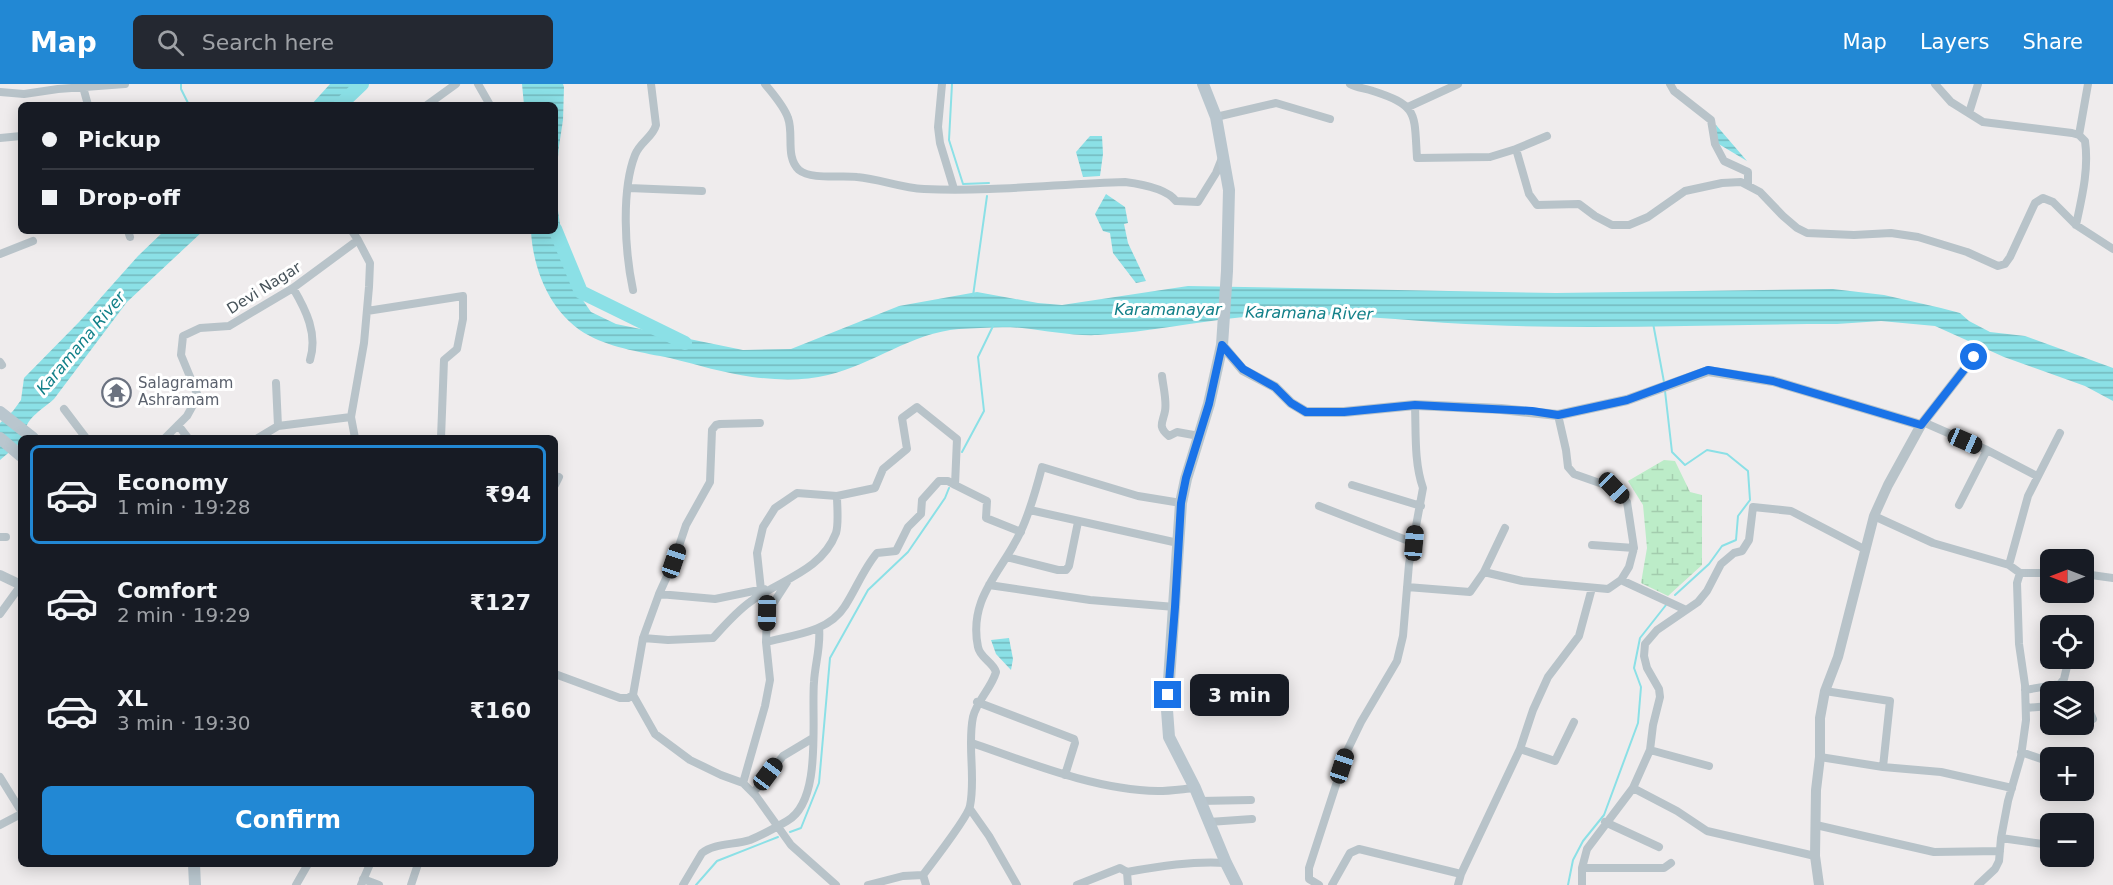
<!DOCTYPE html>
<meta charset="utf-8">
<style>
:root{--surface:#171b24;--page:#242831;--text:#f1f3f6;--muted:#9ea1a6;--line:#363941;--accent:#2288d4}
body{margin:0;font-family:"DejaVu Sans",sans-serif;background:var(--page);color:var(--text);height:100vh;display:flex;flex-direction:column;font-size:22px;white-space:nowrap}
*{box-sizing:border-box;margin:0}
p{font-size:20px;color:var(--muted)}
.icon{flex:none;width:33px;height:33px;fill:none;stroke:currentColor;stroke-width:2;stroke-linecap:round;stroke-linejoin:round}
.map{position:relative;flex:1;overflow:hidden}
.drawer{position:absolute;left:18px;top:351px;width:540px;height:432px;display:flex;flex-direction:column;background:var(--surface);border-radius:9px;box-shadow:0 3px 15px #0003}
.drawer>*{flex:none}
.top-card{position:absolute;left:18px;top:18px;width:540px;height:132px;border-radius:9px;box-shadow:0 3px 15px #0003;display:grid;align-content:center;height:132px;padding:0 24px;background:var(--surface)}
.needle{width:39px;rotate:270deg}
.tools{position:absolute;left:2040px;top:465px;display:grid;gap:12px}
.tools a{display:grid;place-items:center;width:54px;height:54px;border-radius:9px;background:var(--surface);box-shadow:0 3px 15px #0003;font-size:30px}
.end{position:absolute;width:27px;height:27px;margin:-14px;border:8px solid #1a73e8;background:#fff;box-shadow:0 0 0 3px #fff}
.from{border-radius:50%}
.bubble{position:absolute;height:42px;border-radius:9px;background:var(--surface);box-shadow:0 3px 15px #0003;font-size:20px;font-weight:700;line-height:42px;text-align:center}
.car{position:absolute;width:18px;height:36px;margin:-18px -9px;border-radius:8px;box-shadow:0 0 4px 2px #0007;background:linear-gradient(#222 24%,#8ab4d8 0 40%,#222 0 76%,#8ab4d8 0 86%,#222 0)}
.top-card b{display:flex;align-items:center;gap:21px;height:57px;font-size:22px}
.top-card b+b{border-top:2px solid var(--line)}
.top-card i{width:15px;height:15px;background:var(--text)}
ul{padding:10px 0 0;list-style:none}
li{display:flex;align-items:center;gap:18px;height:99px;margin:0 12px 9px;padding:0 12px;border:3px solid transparent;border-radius:9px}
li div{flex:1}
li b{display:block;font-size:22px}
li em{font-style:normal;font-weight:700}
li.selected{border-color:var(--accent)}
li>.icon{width:54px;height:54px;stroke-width:1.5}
.action{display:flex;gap:12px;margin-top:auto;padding:12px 24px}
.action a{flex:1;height:69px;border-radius:9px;background:var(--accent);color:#fff;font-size:24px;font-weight:700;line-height:69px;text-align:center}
header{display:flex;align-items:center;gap:36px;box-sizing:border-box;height:84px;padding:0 30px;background:var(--accent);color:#fff}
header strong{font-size:28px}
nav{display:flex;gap:33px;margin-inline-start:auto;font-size:21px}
.search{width:420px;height:54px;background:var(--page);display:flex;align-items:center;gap:15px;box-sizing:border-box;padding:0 21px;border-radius:9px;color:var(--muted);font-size:22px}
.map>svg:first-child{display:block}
.wetland{fill:url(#wetland-marsh)}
.water{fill:url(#water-rules)}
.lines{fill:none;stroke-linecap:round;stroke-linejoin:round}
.stream{stroke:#8be0e6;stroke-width:2}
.river{stroke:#8be0e6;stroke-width:14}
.minor{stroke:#b8c3c9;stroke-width:8}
.tertiary{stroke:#b8c3c9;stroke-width:10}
.secondary{stroke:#b9c6ce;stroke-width:12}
.route{stroke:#1a73e8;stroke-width:8}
.labels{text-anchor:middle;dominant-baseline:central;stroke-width:6;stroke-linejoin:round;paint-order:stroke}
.street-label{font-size:15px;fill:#465259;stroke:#fff}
.worship-label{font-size:15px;fill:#5b616d;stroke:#fff;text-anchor:start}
.water-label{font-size:16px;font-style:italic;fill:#138089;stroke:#fff}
</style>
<header>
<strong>Map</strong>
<div class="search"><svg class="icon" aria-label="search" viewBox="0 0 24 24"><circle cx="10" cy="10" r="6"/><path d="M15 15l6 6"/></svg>Search here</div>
<nav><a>Map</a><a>Layers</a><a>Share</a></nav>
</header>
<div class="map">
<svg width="2113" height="801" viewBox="0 0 2113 801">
<defs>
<pattern id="wetland-marsh" width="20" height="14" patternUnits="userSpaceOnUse" patternTransform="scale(1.5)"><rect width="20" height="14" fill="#bcecc8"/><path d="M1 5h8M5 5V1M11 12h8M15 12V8" fill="none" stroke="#a3ccae"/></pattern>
<pattern id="water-rules" width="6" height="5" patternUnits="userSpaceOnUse" patternTransform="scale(1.5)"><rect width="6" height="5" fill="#8be0e6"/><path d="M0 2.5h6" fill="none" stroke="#73b8bd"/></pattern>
</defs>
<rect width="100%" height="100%" fill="#efeced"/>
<path class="wetland" d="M1664 376 1675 377 1690 408 1702 411V481L1668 512 1641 499 1647 464 1643 421 1628 397Z"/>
<path class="water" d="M330 0H358L339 21H311Z
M522 0H563L564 3 563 36 559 62 555 106 563 161 571 199 591 228 616 240 743 266 791 265 899 222 977 208 1038 219 1062 221 1188 202 1556 209 1833 205 1884 211 1941 224 1960 229 1969 237 1990 248 2025 252 2113 284V317L2085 302 2004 273 1935 242 1881 237 1837 240C1720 240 1604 246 1488 241 1425 239 1363 230 1299 231 1281 232 1262 231 1244 233 1195 238 1148 248 1098 251 1072 252 1048 247 1022 244 1002 242 979 244 959 245 911 249 874 280 828 291 804 297 776 296 752 293 724 289 698 281 670 274 645 269 612 264 590 252 552 233 533 187 531 147H555V21H524Z
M1716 41 1747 77 1717 59Z
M1090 52H1102L1103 70 1100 92 1083 93 1076 68Z
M1106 110 1125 123 1128 139 1124 140 1128 159 1146 197 1136 199 1113 169 1110 149 1103 147 1095 130Z
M164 147H203L127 218 54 315C41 327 24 334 24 354H21V358L0 376V339L13 327 21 316 24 294 80 237 138 172Z
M1009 554 1013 575 1011 586 996 570 991 556Z"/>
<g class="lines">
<path class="stream" d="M181 0V5L189 21
M952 0 949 56 963 100 989 99
M973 212 987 112
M1653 239 1664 298
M1665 307 1672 368 1685 381 1707 366 1727 370 1748 387 1750 416 1738 432 1736 456 1722 462 1709 480 1675 511
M962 368 984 327 978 273 993 242
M790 748 801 744 819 699 830 574 868 506 908 468 945 414 949 404
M696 801 717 777 778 753
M1568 801 1573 776 1583 757 1604 731 1638 639 1641 603 1634 584 1640 554 1666 521"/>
<path class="river" d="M340 21 362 0
M555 145 581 208 685 259"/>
<path class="minor" d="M478 0 490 21
M765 0C773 10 784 22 788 34 794 50 785 73 799 86 811 96 841 91 857 93 880 95 901 104 924 105 991 108 1058 100 1125 98 1141 100 1166 104 1176 117L1198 118 1216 89 1222 74
M942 0 938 43 940 59 954 105
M1350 0C1357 4 1365 4 1373 7 1419 22 1414 29 1417 74L1490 73 1516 65 1529 110 1537 121 1579 120 1595 132 1612 141H1629L1648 133 1685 107 1722 99 1741 98 1760 108 1783 132 1797 144 1807 149 1854 151 1891 149 1918 153 1967 168 1998 182 2005 180 2010 173 2035 119 2043 114 2053 118 2076 141 2113 165
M1670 0 1674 7 1711 36 1715 60 1724 77 1748 88V101
M1935 0 1951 18 1983 38 2072 49 2079 51 2085 57C2089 85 2082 113 2076 141
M83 3 88 21
M0 8 24 10 58 5 125 0
M427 21 456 0
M1408 23 1458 0
M1969 29 1978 0
M1216 33 1276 19 1330 35
M2079 51 2088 0
M0 54 21 52
M1516 65 1547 52
M629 104 702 107
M128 147 130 153
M0 170 33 157
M293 204C306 226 318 250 310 276
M633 206C625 168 621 107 635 71 640 58 653 53 656 41L651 0
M367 227 463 212V235L457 265 444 276 441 354
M0 278 2 281
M1162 292C1163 302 1167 317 1165 327 1163 338 1157 343 1169 352L1177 348 1199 352
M276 299 278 342
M64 325 86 354
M1558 331 1566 366 1568 383 1574 390 1614 404 1627 418 1634 464 1629 483 1621 496 1686 526
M1923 338 1987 366 1959 421
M760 339 720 340 716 341 712 346 710 398 686 441 674 477 659 510 643 554 633 611 655 650 690 676 721 691 743 699 756 712 791 761 836 801
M178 341 188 354
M165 354 187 332 198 312 181 271 183 252 200 244 229 242 293 204 358 156 352 147
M258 354 278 342 351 333
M355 354 351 333 364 259 369 203 370 179 358 156
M1987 366 2037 392
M555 401 559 393
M1352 401 1421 422
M1319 422 1414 459
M1030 426 1178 459
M1874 432 1933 459 2009 481 2020 489H2050
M0 453H6
M1592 461 1634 464
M1007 473 1058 486H1066L1069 482 1078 438
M2009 481 2028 412 2060 349
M1484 488 1505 444
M2084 490 2113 494
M989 501 1090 516 1175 523
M1407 503 1470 508 1484 488 1522 497 1608 505 1621 496
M761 506 757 469 763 443 775 424 797 409 837 412
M659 510 715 515 764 505
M0 530 21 501
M643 554 668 556 713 554C725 541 736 528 750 518 779 496 821 488 836 449 839 439 837 423 837 412L875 404 883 385 907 365 902 334 917 323 957 355 955 401 987 417 986 434 1021 448
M766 558C794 551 829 548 845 522 856 505 864 484 877 469L896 467 908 443 921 430 922 416 939 397H948L955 401
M555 590 620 614H628L633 611
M2025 606 2060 600 2064 595 2069 574
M1825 607 1890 617 1883 683 1941 688 2012 704
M977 618 1074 655 1075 659 1065 691
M2084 621 2089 626 2093 635
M2026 624 2050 622
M972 659C1030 679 1096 706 1158 707 1170 707 1183 705 1195 704
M1520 665 1555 677 1574 638
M1650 666 1709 682
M2021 668 2050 678
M1820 673 1883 683
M0 693 21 727
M743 699 765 622 770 596 766 558 767 529 787 498
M1633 704 1677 727 1707 747 1815 772
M753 709 783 672 813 654
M1200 717 1251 716
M970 725 989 752 1017 801
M1209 738 1252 735
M1605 738 1659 763
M0 741 21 730
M1816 741 1934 768 2000 767
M2001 754 2050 761
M1582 784H1664L1671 779
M1127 788C1160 782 1192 777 1226 779
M363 795 379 801
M296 801 308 780
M361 801 370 780
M411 801 418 780
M683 801 702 769C714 759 735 761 750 756 762 751 775 744 787 737 823 717 811 634 814 598 815 580 821 562 819 544
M868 801 903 792 923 791
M926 801 923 791C932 779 968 733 970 722 976 693 967 662 973 633 977 616 991 605 996 588 993 578 980 574 978 563 968 514 1001 489 1020 449 1030 428 1036 406 1042 383L1138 412 1181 419
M1077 801 1120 784 1127 788 1128 801
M1319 801 1309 795V784L1347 667 1361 638 1397 577 1403 552 1409 480 1423 404C1414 379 1416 348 1415 321
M1332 801 1350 769 1359 765 1461 790
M1458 801 1461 790 1520 665 1533 626 1548 593 1579 552 1592 504
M1582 801V784L1587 765 1633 704 1650 666 1653 641 1660 613 1659 605 1647 584 1644 572 1645 560 1657 546 1698 518 1707 507 1721 480 1734 469 1742 467 1749 456 1753 423 1791 427 1866 466
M1978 801 1995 785 1999 777 2001 754 2008 717 2021 672 2026 636 2025 601 2019 560 2017 499 2020 489"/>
<path class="tertiary" d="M1222 261 1243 286 1275 303 1291 319 1306 328H1344L1415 321 1501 325 1558 331 1627 316 1708 287 1773 297 1921 341
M0 491 21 501
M1819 801 1815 772 1816 706 1820 673V634L1825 607 1838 573 1874 432 1888 401 1921 341 1974 273"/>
<path class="secondary" d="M1203 0 1216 33 1229 106 1227 187 1222 261 1209 320 1186 395 1181 419 1167 626 1169 653 1195 704 1226 779 1237 801
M0 328 33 354
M0 354 21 372
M194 780 195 801"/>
</g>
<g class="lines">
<path class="route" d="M1168 611 1175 523 1181 419 1186 394 1209 320 1222 261 1243 285 1275 303 1291 319 1306 328H1344L1415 321 1532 327 1558 331 1627 316 1708 286 1773 297 1921 341 1974 273"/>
</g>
<defs>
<symbol id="temple-ring" viewBox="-11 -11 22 22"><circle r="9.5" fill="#fff" stroke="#6b7280" stroke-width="1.5"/><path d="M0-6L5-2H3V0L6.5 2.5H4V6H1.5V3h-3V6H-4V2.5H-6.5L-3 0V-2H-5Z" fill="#6b7280"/></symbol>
</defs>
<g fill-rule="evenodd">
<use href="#temple-ring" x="100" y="292" width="33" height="33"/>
</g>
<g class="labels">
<g class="street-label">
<text transform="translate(264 204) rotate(-32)">Devi Nagar</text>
</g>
<g class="worship-label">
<text x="138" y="299">Salagramam<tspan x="138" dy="17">Ashramam</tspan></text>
</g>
<g class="water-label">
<text x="1168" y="225">Karamanayar</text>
<text transform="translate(1309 229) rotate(1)">Karamana River</text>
<text transform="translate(81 259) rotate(-50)">Karamana River</text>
</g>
</g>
</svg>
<div class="tools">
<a><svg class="needle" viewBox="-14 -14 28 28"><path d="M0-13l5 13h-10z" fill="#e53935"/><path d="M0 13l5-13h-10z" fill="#9ea1a6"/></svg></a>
<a><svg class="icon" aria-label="locate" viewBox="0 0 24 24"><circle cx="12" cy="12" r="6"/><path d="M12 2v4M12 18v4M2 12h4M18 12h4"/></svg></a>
<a><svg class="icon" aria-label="layers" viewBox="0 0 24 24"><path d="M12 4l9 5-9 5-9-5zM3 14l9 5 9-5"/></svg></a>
<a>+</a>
<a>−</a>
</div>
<i class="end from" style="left:1974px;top:273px"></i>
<i class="end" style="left:1168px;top:611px"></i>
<div class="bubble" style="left:1190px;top:590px;width:99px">3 min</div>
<i class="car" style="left:1965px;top:357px;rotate:114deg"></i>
<i class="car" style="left:1614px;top:404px;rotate:136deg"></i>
<i class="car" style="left:1414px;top:459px;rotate:5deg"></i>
<i class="car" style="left:674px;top:477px;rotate:19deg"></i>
<i class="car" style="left:767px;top:529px;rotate:181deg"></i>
<i class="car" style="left:1342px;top:682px;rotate:18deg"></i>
<i class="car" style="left:768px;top:690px;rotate:37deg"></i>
<div class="top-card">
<b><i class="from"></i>Pickup</b>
<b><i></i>Drop-off</b>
</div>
<section class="drawer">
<ul>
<li class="selected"><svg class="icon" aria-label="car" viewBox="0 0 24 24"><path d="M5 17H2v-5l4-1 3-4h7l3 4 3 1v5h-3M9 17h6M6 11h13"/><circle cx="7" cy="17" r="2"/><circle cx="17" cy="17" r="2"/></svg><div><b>Economy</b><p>1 min · 19:28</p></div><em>₹94</em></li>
<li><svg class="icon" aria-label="car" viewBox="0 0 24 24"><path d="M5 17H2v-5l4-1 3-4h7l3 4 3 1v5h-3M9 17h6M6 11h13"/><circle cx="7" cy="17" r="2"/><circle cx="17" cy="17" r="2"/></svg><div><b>Comfort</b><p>2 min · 19:29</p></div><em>₹127</em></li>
<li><svg class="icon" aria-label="car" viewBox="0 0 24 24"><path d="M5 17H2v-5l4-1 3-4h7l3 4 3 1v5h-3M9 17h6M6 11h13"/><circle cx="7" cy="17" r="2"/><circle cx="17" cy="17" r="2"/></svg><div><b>XL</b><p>3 min · 19:30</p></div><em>₹160</em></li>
</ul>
<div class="action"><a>Confirm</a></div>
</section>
</div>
